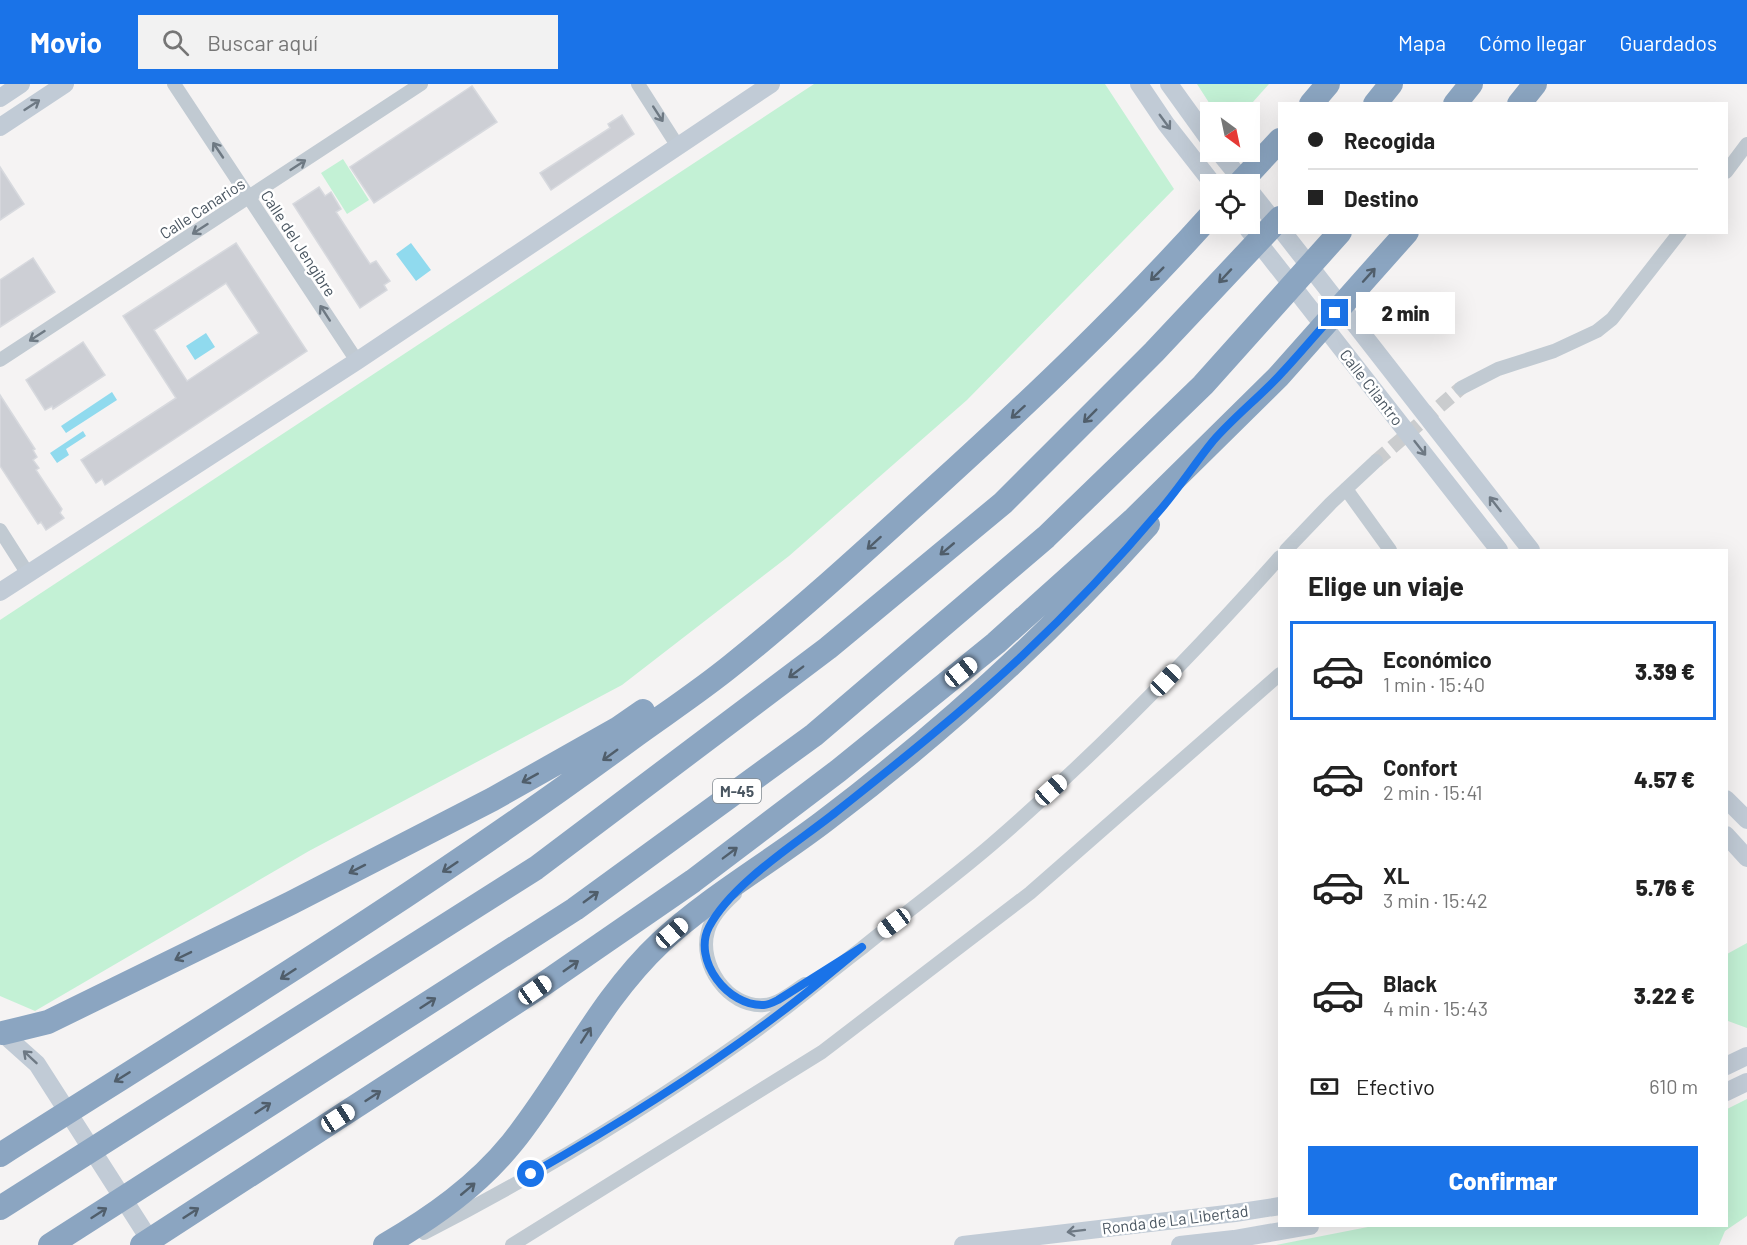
<!DOCTYPE html>
<html lang="es">
<meta charset="utf-8">
<style>
:root{--surface:#fff;--page:#f2f2f2;--text:#222;--muted:#767676;--line:#e0e0e0;--accent:#1a73e8}
body{margin:0;font-family:Barlow,sans-serif;background:var(--page);color:var(--text);height:100vh;display:flex;flex-direction:column;font-size:22px;white-space:nowrap}
*{box-sizing:border-box;margin:0}
p{font-size:20px;color:var(--muted)}
.icon{flex:none;width:33px;height:33px;fill:none;stroke:currentColor;stroke-width:2;stroke-linecap:round;stroke-linejoin:round}
.map{position:relative;flex:1;overflow:hidden}
.side{position:absolute;left:1278px;top:465px;width:450px;height:678px;display:flex;flex-direction:column;background:var(--surface);border-radius:0px;box-shadow:0 6px 24px #0002}
.side>*{flex:none}
.guide{position:absolute;left:1278px;top:18px;width:450px;height:132px;border-radius:0px;box-shadow:0 6px 24px #0002;display:grid;align-content:center;height:132px;padding:0 30px;background:var(--surface)}
.needle{width:39px;rotate:147deg}
.tools{position:absolute;left:1200px;top:18px;display:grid;gap:12px}
.tools a{display:grid;place-items:center;width:60px;height:60px;border-radius:0px;background:var(--surface);box-shadow:0 6px 24px #0002;font-size:30px}
.end{position:absolute;width:27px;height:27px;margin:-14px;border:8px solid #1a73e8;background:#fff;box-shadow:0 0 0 3px #fff}
.from{border-radius:50%}
.bubble{position:absolute;height:42px;border-radius:0px;background:var(--surface);box-shadow:0 6px 24px #0002;font-size:20px;font-weight:800;line-height:42px;text-align:center}
.car{position:absolute;width:18px;height:36px;margin:-18px -9px;border-radius:8px;box-shadow:0 0 4px 2px #0007;background:linear-gradient(#fff 24%,#345 0 40%,#fff 0 76%,#345 0 86%,#fff 0)}
.guide b{display:flex;align-items:center;gap:21px;height:57px;font-size:22px}
.guide b+b{border-top:2px solid var(--line)}
.guide i{width:15px;height:15px;background:var(--text)}
ul{padding:0;list-style:none}
li{display:flex;align-items:center;gap:18px;height:99px;margin:0 12px 9px;padding:0 18px;border:3px solid transparent;border-radius:0px}
li div{flex:1}
li b{display:block;font-size:22px}
li em{font-style:normal;font-weight:800}
li.current{border-color:var(--accent)}
li>.icon{width:54px;height:54px;stroke-width:1.5}
h2{padding:0 30px;font-size:27px;line-height:72px}
.pay{display:flex;align-items:center;gap:15px;height:66px;padding:0 30px;font-size:22px}
.pay p{margin-inline-start:auto}
.button{display:flex;gap:12px;margin-top:auto;padding:12px 30px}
.button a{flex:1;height:69px;border-radius:0px;background:var(--accent);color:#fff;font-size:24px;font-weight:800;line-height:69px;text-align:center}
header{display:flex;align-items:center;gap:36px;box-sizing:border-box;height:84px;padding:0 30px;background:var(--accent);color:#fff}
header strong{font-size:28px}
nav{display:flex;gap:33px;margin-inline-start:auto;font-size:21px}
.search{width:420px;height:54px;background:var(--page);display:flex;align-items:center;gap:15px;box-sizing:border-box;padding:0 21px;border-radius:0px;color:var(--muted);font-size:22px}
.map>svg:first-child{display:block}
.green{fill:#c3f1d5}
.water{fill:#90daee}
.building{fill:#cdcfd5;stroke:#d7d9de;stroke-width:1.5;fill-rule:evenodd}
.lines{fill:none;stroke-linecap:round;stroke-linejoin:round}
.street-tunnel{stroke:#caccce;stroke-width:14;stroke-dasharray:14 7;stroke-linecap:butt}
.street{stroke:#c1cad2;stroke-width:14}
.secondary{stroke:#c1cbd6;stroke-width:18}
.highway{stroke:#8ba5c1;stroke-width:24}
.oneway{stroke:#6e7984}
.oneway2{stroke:#6e7983}
.oneway3{stroke:#505e6b}
.route{stroke:#1a73e8;stroke-width:8}
.labels{text-anchor:middle;dominant-baseline:central;stroke-width:5;stroke-linejoin:round;paint-order:stroke}
.shield{fill:#fff;stroke:#808990;stroke-width:1.5}
.shield-label{font-size:15px;font-weight:bold;fill:#4a5661}
.street-label{font-size:16px;fill:#4a5661;stroke:#fff}
</style>
<header>
<strong>Movio</strong>
<div class="search"><svg class="icon" aria-label="search" viewBox="0 0 24 24"><circle cx="10" cy="10" r="6"/><path d="M15 15l6 6"/></svg>Buscar aquí</div>
<nav><a>Mapa</a><a>Cómo llegar</a><a>Guardados</a></nav>
</header>
<div class="map">
<svg width="1747" height="1161" viewBox="0 0 1747 1161">
<rect width="100%" height="100%" fill="#f5f3f3"/>
<path class="green" d="M814 0H1105L1174 105 967 316 789 472 622 601 309 767 35 927 0 912V536Z
M1197 0H1269L1244 28H1215Z
M343 75 369 116 347 130 321 89Z
M1747 859V944L1728 937 1726 934 1727 870Z
M1747 1015V1132L1725 1147 1719 1161H1276L1373 1142H1726L1727 1025Z"/>
<path class="water" d="M411 159 431 186 416 197 396 170Z
M206 249 215 263 195 276 186 262Z
M112 308 117 316 66 349 61 342Z
M83 347 86 352 66 365 69 371 57 379 50 369Z"/>
<path class="building" d="M472 2 497 38 374 119 350 83Z
M622 31 634 50 551 106 540 89 610 44 608 40Z
M0 83 24 120 0 136Z
M319 103 325 112 331 108 341 125 336 128 360 165 370 180 376 177 390 197 384 201 387 206 360 224 293 120Z
M236 159 307 267 105 401 102 395 96 399 81 376 176 314 123 232ZM226 199 259 249 187 297 154 246Z
M33 174 55 208 0 243V196Z
M83 258 105 291 53 325 52 322 45 326 26 296Z
M0 311 35 365 33 366 37 373 33 376 39 384 36 386 62 425 60 429 64 434 46 446 41 438 38 440 0 382Z"/>
<g class="lines">
<path class="street-tunnel" d="M1376 377 1461 304"/>
<path class="street" d="M174 0 357 277
M638 0 677 61
M1726 88 1747 60
M0 276 421 0
M1461 304 1498 285 1554 267 1597 247 1612 235 1680 148
M1346 405 1390 466
M0 446 28 490
M1286 466 1331 419 1376 377
M735 810C725 819 711 834 708 847 698 880 728 924 764 921 779 920 794 907 805 900
M424 1149C537 1091 646 1025 749 952 788 924 824 893 862 864 905 829 949 797 991 761 1094 672 1189 575 1280 473
M512 1161 822 968 1030 809 1280 590"/>
<path class="secondary" d="M1139 0 1166 40 1213 100
M1169 0 1210 57
M0 14 21 0
M0 43 65 0
M1219 68 1245 100
M1250 107 1280 145
M1244 140 1499 466
M1283 148 1531 466
M0 508 357 277 771 0
M1726 715 1747 736
M1726 751 1747 774
M0 947 37 980 153 1161
M1726 982 1747 972
M1726 1008 1747 998
M963 1161 1235 1129 1280 1122
M1180 1161 1234 1155 1310 1142"/>
<path class="highway" d="M1311 20 1328 0
M1375 20 1391 0
M1455 20 1471 0
M1519 20 1535 0
M1239 100 1280 56
M3 949 48 938 291 819 493 715 617 645 643 627
M0 1071C213 936 429 804 632 654 665 630 700 607 732 581 800 527 865 467 930 408 1027 320 1122 230 1210 132
M0 1124 536 784 828 564 1003 419 1154 268 1280 134
M50 1161 575 825 814 651 1046 453 1203 301 1340 148
M142 1161 535 906 693 797 838 687 996 559 1133 436 1278 293 1407 148
M385 1161C433 1133 477 1102 512 1059 565 993 599 916 661 858 709 813 774 776 827 735 943 647 1051 549 1148 441"/>
</g>
<defs><path id="oneway-shaft" d="M-6 0H5M1.5-3L5.5 0L1.5 3" fill="none" stroke-width="1.6" stroke-linecap="round" stroke-linejoin="round" transform="scale(1.5)"/></defs>
<g class="oneway">
<use href="#oneway-shaft" transform="translate(32 21) rotate(-33)"/>
<use href="#oneway-shaft" transform="translate(1165 38) rotate(54)"/>
<use href="#oneway-shaft" transform="translate(1420 364) rotate(52)"/>
<use href="#oneway-shaft" transform="translate(1495 420) rotate(-128)"/>
<use href="#oneway-shaft" transform="translate(30 973) rotate(-137)"/>
<use href="#oneway-shaft" transform="translate(1076 1147) rotate(173)"/>
</g>
<g class="oneway2">
<use href="#oneway-shaft" transform="translate(658 30) rotate(57)"/>
<use href="#oneway-shaft" transform="translate(218 66) rotate(-124)"/>
<use href="#oneway-shaft" transform="translate(298 81) rotate(-33)"/>
<use href="#oneway-shaft" transform="translate(200 145) rotate(147)"/>
<use href="#oneway-shaft" transform="translate(325 229) rotate(-123)"/>
<use href="#oneway-shaft" transform="translate(37 252) rotate(147)"/>
</g>
<g class="oneway3">
<use href="#oneway-shaft" transform="translate(1157 190) rotate(135)"/>
<use href="#oneway-shaft" transform="translate(1369 191) rotate(-48)"/>
<use href="#oneway-shaft" transform="translate(1225 192) rotate(133)"/>
<use href="#oneway-shaft" transform="translate(1018 328) rotate(138)"/>
<use href="#oneway-shaft" transform="translate(1090 332) rotate(135)"/>
<use href="#oneway-shaft" transform="translate(874 459) rotate(138)"/>
<use href="#oneway-shaft" transform="translate(947 465) rotate(140)"/>
<use href="#oneway-shaft" transform="translate(796 588) rotate(143)"/>
<use href="#oneway-shaft" transform="translate(610 671) rotate(144)"/>
<use href="#oneway-shaft" transform="translate(530 694) rotate(151)"/>
<use href="#oneway-shaft" transform="translate(730 769) rotate(-37)"/>
<use href="#oneway-shaft" transform="translate(450 783) rotate(146)"/>
<use href="#oneway-shaft" transform="translate(357 785) rotate(153)"/>
<use href="#oneway-shaft" transform="translate(591 813) rotate(-36)"/>
<use href="#oneway-shaft" transform="translate(183 872) rotate(154)"/>
<use href="#oneway-shaft" transform="translate(571 882) rotate(-35)"/>
<use href="#oneway-shaft" transform="translate(288 890) rotate(147)"/>
<use href="#oneway-shaft" transform="translate(428 919) rotate(-33)"/>
<use href="#oneway-shaft" transform="translate(586 951) rotate(-57)"/>
<use href="#oneway-shaft" transform="translate(122 993) rotate(148)"/>
<use href="#oneway-shaft" transform="translate(373 1012) rotate(-33)"/>
<use href="#oneway-shaft" transform="translate(263 1024) rotate(-33)"/>
<use href="#oneway-shaft" transform="translate(468 1105) rotate(-40)"/>
<use href="#oneway-shaft" transform="translate(99 1129) rotate(-33)"/>
<use href="#oneway-shaft" transform="translate(191 1129) rotate(-33)"/>
</g>
<g class="lines">
<path class="route" d="M531 1090C619 1040 707 985 788 923 813 904 838 883 862 863L778 916C774 918 768 921 764 921 728 923 692 876 709 843 732 799 797 759 836 728 899 678 963 627 1022 572 1071 526 1118 476 1161 425 1180 403 1195 379 1213 357 1233 334 1257 315 1278 293 1298 272 1316 250 1335 229"/>
</g>
<g class="labels">
<rect class="shield" x="713" y="695" width="48" height="24" rx="4.5"/>
<g class="shield-label">
<text x="737" y="707">M-45</text>
</g>
<g class="street-label">
<text transform="translate(202 124) rotate(-33)">Calle Canarios</text>
<text transform="translate(299 159) rotate(57)">Calle del Jengibre</text>
<text transform="translate(1372 303) rotate(52)">Calle Cilantro</text>
<text transform="translate(1175 1135) rotate(-7)">Ronda de La Libertad</text>
</g>
</g>
</svg>
<div class="tools">
<a><svg class="needle" viewBox="-14 -14 28 28"><path d="M0-13l5 13h-10z" fill="#e53935"/><path d="M0 13l5-13h-10z" fill="#767676"/></svg></a>
<a><svg class="icon" aria-label="locate" viewBox="0 0 24 24"><circle cx="12" cy="12" r="6"/><path d="M12 2v4M12 18v4M2 12h4M18 12h4"/></svg></a>
</div>
<i class="end from" style="left:531px;top:1090px"></i>
<i class="end" style="left:1335px;top:229px"></i>
<div class="bubble" style="left:1356px;top:208px;width:99px">2 min</div>
<i class="car" style="left:961px;top:588px;rotate:51deg"></i>
<i class="car" style="left:1166px;top:596px;rotate:44deg"></i>
<i class="car" style="left:1051px;top:706px;rotate:48deg"></i>
<i class="car" style="left:894px;top:839px;rotate:233deg"></i>
<i class="car" style="left:672px;top:849px;rotate:49deg"></i>
<i class="car" style="left:535px;top:906px;rotate:55deg"></i>
<i class="car" style="left:338px;top:1034px;rotate:57deg"></i>
<div class="guide">
<b><i class="from"></i>Recogida</b>
<b><i></i>Destino</b>
</div>
<section class="side">
<h2>Elige un viaje</h2>
<ul>
<li class="current"><svg class="icon" aria-label="car" viewBox="0 0 24 24"><path d="M5 17H2v-5l4-1 3-4h7l3 4 3 1v5h-3M9 17h6M6 11h13"/><circle cx="7" cy="17" r="2"/><circle cx="17" cy="17" r="2"/></svg><div><b>Económico</b><p>1 min · 15:40</p></div><em>3.39 €</em></li>
<li><svg class="icon" aria-label="car" viewBox="0 0 24 24"><path d="M5 17H2v-5l4-1 3-4h7l3 4 3 1v5h-3M9 17h6M6 11h13"/><circle cx="7" cy="17" r="2"/><circle cx="17" cy="17" r="2"/></svg><div><b>Confort</b><p>2 min · 15:41</p></div><em>4.57 €</em></li>
<li><svg class="icon" aria-label="car" viewBox="0 0 24 24"><path d="M5 17H2v-5l4-1 3-4h7l3 4 3 1v5h-3M9 17h6M6 11h13"/><circle cx="7" cy="17" r="2"/><circle cx="17" cy="17" r="2"/></svg><div><b>XL</b><p>3 min · 15:42</p></div><em>5.76 €</em></li>
<li><svg class="icon" aria-label="car" viewBox="0 0 24 24"><path d="M5 17H2v-5l4-1 3-4h7l3 4 3 1v5h-3M9 17h6M6 11h13"/><circle cx="7" cy="17" r="2"/><circle cx="17" cy="17" r="2"/></svg><div><b>Black</b><p>4 min · 15:43</p></div><em>3.22 €</em></li>
</ul>
<div class="pay"><svg class="icon" aria-label="cash" viewBox="0 0 24 24"><path d="M3 7h18v10H3z"/><circle cx="12" cy="12" r="2"/></svg>Efectivo<p>610 m</p></div>
<div class="button"><a>Confirmar</a></div>
</section>
</div>
